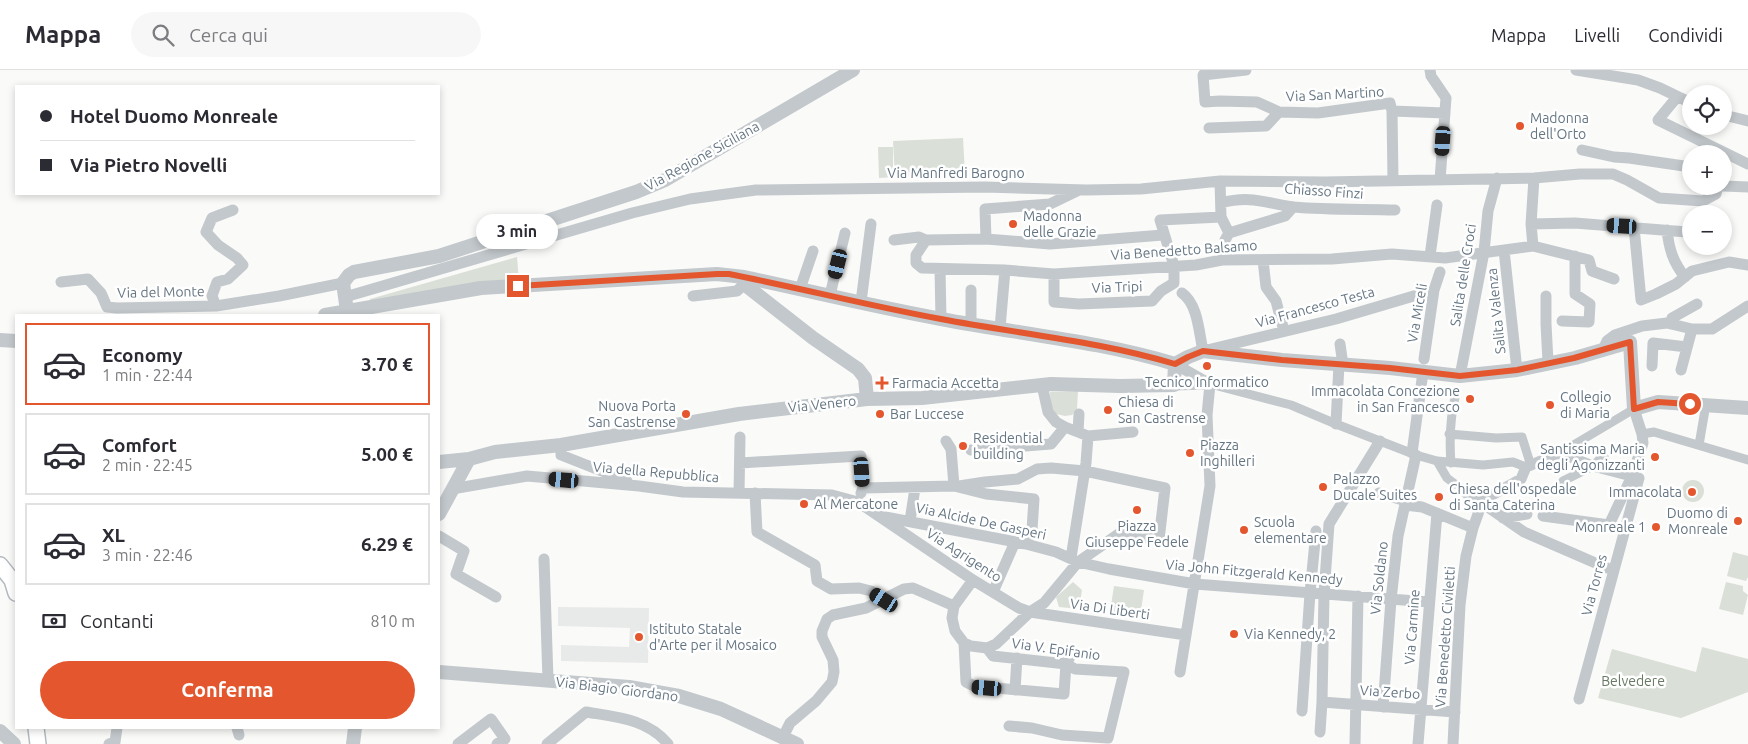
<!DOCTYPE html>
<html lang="it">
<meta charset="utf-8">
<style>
:root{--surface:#fff;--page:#f7f7f7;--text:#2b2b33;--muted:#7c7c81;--line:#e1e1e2;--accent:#e4572e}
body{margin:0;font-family:Ubuntu,sans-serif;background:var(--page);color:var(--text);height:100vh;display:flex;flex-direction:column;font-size:19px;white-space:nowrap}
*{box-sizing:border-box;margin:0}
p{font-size:16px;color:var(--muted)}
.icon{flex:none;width:28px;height:28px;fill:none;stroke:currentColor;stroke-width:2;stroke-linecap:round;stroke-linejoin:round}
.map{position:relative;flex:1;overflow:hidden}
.details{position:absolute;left:15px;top:244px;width:425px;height:415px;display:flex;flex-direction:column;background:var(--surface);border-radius:0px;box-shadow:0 2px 8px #0003}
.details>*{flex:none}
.hud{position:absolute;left:15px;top:15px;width:425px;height:110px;border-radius:0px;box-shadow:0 2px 8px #0003;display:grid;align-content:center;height:110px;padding:0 25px;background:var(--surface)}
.tools{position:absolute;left:1682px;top:15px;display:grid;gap:10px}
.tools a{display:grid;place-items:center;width:50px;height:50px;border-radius:50%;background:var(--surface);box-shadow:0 2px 8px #0003;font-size:25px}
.end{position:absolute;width:22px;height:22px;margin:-11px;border:6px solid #e4572e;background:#fff;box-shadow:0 0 0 2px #fff}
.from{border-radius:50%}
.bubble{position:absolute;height:35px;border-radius:18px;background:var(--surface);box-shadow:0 2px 8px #0003;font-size:16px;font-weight:700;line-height:35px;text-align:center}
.car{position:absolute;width:15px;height:30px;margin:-15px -8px;border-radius:6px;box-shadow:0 0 4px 1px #0007;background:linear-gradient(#222 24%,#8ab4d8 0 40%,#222 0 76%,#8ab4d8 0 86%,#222 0)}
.hud b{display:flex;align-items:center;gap:18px;height:48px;font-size:19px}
.hud b+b{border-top:1px solid var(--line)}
.hud i{width:12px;height:12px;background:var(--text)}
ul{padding:9px 0 0;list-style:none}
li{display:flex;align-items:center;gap:15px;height:82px;margin:0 10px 8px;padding:0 15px;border:2px solid var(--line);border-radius:0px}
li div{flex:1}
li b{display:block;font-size:19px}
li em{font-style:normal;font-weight:700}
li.active{border-color:var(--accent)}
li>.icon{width:45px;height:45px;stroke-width:1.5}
.pay{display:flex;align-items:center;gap:12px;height:55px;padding:0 25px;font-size:19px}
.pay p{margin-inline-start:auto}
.button{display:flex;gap:10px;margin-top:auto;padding:10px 25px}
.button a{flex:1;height:58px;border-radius:30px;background:var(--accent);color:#fff;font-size:20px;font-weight:700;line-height:58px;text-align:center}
header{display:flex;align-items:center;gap:30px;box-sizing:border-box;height:70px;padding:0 25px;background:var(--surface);border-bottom:1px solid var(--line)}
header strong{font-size:24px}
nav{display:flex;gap:28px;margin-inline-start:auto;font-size:18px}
.search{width:350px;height:45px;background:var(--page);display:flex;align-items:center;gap:12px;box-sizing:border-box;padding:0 18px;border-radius:28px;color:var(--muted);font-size:19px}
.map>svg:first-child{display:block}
.built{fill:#e8e9e9}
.green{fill:#dadfd7}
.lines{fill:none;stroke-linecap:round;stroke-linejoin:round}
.pedestrian-tunnel{stroke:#d5d9db;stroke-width:9;stroke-dasharray:9 4.5;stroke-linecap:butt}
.secondary-casing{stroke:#b3babf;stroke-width:18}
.pedestrian{stroke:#c3c8cc;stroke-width:9}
.minor{stroke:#c3c8cc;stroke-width:11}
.tertiary{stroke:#c3c8cc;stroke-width:14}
.secondary{stroke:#fff;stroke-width:15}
.route{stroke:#e4572e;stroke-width:6}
.poi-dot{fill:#e4572e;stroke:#fff;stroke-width:2}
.labels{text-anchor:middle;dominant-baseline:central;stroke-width:5;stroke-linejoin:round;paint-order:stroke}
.street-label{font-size:14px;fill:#657683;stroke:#fff}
.poi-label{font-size:14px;fill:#657683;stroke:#fff;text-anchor:start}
.park-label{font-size:14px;fill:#687a64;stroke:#fff}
</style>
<header>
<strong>Mappa</strong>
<div class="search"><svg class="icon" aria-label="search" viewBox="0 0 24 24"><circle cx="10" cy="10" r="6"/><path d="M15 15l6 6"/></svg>Cerca qui</div>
<nav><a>Mappa</a><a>Livelli</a><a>Condividi</a></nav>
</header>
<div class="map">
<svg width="1748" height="674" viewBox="0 0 1748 674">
<rect width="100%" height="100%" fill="#fafaf8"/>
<path class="built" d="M558 537 649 538 648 593 561 591V575L629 577 630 558 558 556Z"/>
<path class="green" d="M963 68 965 104 895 107 893 71Z
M878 77H893V107L879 108Z
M517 187 519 212 370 232V229Z
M1078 321 1077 339 1072 345 1065 346 1056 344 1051 337 1050 322Z
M1682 421a11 11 0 1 1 22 0a11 11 0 1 1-22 0Z
M1733 482 1748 486V507L1746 511 1727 506Z
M1073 512 1082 520 1079 539 1059 537 1056 527Z
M1726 512 1743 516V521L1748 525 1743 545 1719 539Z
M1114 516 1144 520 1140 547 1110 542Z
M1702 577 1748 589V622L1681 648 1598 628 1612 579 1696 602Z"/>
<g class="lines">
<path class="pedestrian-tunnel" d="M1600 389 1607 382"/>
<defs>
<path id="secondary" d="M0 495 12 510 16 523
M36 658 38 674"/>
</defs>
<use href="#secondary" class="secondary-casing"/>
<path class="pedestrian" d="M1210 314 1291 335 1336 354 1416 385 1437 391 1483 395 1513 392 1526 397
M1449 364 1496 368 1522 367 1531 396
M1642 364 1654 362 1748 390
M1699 375 1706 334
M1560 383 1634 339
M1437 391 1447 408 1455 414
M1451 393C1449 368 1450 347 1456 323
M1563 411 1593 396 1600 389
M1463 421 1468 426 1483 430"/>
<path class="minor" d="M1246 0 1203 5 1205 32 1220 31 1257 32 1279 42 1318 43 1390 33 1392 41 1445 43
M1430 0 1431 6 1446 28 1440 110
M1576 0 1638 10 1660 18 1691 33
M1677 27 1658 50 1748 94
M1392 41 1393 110
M1724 45 1748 51
M1209 58 1266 56 1279 42
M1582 80 1614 87 1629 88 1684 96
M1220 111 1221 147 1229 163 1225 170 1222 190
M1724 116 1748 117
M1221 133C1251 125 1265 133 1294 137 1327 140 1362 139 1395 140
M1531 154 1575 153 1687 162
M1634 157 1641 230 1656 224 1676 214 1692 201 1729 192 1748 195
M1667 160C1669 179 1673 192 1685 207
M1229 163 1285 146 1293 137
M986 169 985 139 1050 134 1077 121
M894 170 919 167 926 170 986 169 1050 174 1163 165
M926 170 916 185V193L922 198 1005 200 1054 204 1196 195 1222 190 1332 189 1392 184 1445 188 1533 176 1589 190 1592 201 1614 209
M1533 176 1531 154 1534 108
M1504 180 1517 300
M1430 186 1437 135
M1263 190 1266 217 1276 231 1284 261
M940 199 941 249
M1054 204V232L1079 234 1152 231 1161 221 1174 213V196L1160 150 1221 147
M61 212 88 209 101 223 107 237 117 238 216 236 279 226 343 213
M800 219 813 181
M1182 223C1198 234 1199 263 1203 281L1336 249 1434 220
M830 225 845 163
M693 226 737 221 744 214
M1546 226V254L1548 292
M345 227 632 143 690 129 756 120 985 117 1086 120 1141 119 1220 111 1325 112 1534 108 1580 104H1613L1627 110 1659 128 1703 131 1716 124 1718 116
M861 232 871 154
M216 236 212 226 217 212 228 209 243 195 237 188 218 175 206 162 212 148 233 140
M1562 251 1589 252 1590 234 1575 224V186
M971 254V220
M1671 254 1672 248 1697 234
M1000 258 1005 200
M1340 274 1343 295
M1603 280 1607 271 1615 265 1642 256 1667 253 1692 259H1712L1748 236
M1424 289 1434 220 1440 202
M1175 294 1210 314
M1652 296 1653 273 1687 277
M1681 300 1692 259
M1460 306 1484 182 1488 141 1497 108
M1042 315 1048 342 1056 352 1065 357 1088 366 1133 362
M1174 315 1208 314
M1336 354 1339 294
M1078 362 1079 344
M946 371 951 379 954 416
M561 375V385L627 411
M971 380 1051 374 1065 357
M1412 383 1423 302
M740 393 861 386 863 418 861 423
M959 416 985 412 1018 409 1037 399 1051 398 1085 401 1165 418 1159 470 1120 463 1078 492 1044 533 1030 542 996 574 987 578 971 576 964 573 955 561 952 548 954 536 973 510
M863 418 954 416 986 424 1034 429 1032 460 1026 474
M452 419 527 406 639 416 683 422 832 425 858 432 973 510 1019 538 1030 542 1186 565
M739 423 740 367
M755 423 757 462 815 495 817 511 831 519 859 518 871 521 884 529
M1379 423 1406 431
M1482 433 1524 462 1607 498
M1405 435 1422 437 1473 458
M880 446 1026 474 1056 482 1078 492 1109 499 1195 514 1429 532
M1543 446 1609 455 1632 406 1643 373 1642 364 1634 339
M1503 448 1527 444
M910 451 915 418
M439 466 464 481 456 504 496 527
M1071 488 1086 393 1088 366
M544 489 548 610
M993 522 1015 472
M964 573 966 612 974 616 1064 624 1066 594 1072 583
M987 578 993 586 1066 594 1075 599 1124 602 1108 668 1062 665 1032 658 1009 656
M1180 602 1210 416 1207 345 1210 314
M1015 620 1017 588
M1322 632 1455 642
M1383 637 1391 530 1398 466 1416 385
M1302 641 1310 523 1316 461
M237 658 239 665
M1320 662 1322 632 1324 524 1329 454 1380 371
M783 667 790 653 816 631 832 612 834 602 833 590 822 567V561L827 549 833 545 866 538 904 519 913 518 954 536
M109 674 115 672 117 658
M458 674 491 649 505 669 497 674
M547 674 586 642C616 647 648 649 668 674
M1355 674 1358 526
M1418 674 1437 443
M1453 674 1460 535 1466 486 1473 458 1483 430 1521 409 1526 397 1560 383 1593 396 1639 408 1579 629"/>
<path class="tertiary" d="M744 207V214L813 268 858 299 865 308 867 329
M347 241 343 213 349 205 354 202 439 186 636 122 665 110 853 0
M325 245 481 218 717 204 744 207C810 221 875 237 941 249 1019 264 1099 271 1175 294
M0 270 16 271
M1175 294 1188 287 1203 281 1282 290 1390 298 1460 306 1517 300 1575 288 1630 272 1634 339 1658 332 1748 338
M439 392 469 389 495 382 561 375 739 344 867 329 922 328 1051 314 1120 316 1174 315 1175 294
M439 444 469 389
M439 602 629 617 679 626 721 639 797 674
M0 661 14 674
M353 674 355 658"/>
<use href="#secondary" class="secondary"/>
</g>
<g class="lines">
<path class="route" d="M518 216 717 204H729C800 218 870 236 941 249 1019 264 1099 271 1175 294L1188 287 1203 281 1282 290 1390 298 1460 306 1517 300 1574 288 1630 272 1634 339 1658 332 1690 334"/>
</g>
<g class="poi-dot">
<circle cx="1520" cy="56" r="5"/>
<circle cx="1013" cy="154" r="5"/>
<circle cx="1207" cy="296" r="5"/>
<path d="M879.5 305.5h5v5h5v5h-5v5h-5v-5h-5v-5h5z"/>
<circle cx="1470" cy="329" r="5"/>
<circle cx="1550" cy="335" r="5"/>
<circle cx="1108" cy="340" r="5"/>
<circle cx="686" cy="344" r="5"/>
<circle cx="880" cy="344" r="5"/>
<circle cx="963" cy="376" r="5"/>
<circle cx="1190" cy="383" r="5"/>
<circle cx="1655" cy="387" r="5"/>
<circle cx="1323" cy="417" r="5"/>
<circle cx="1692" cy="422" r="5"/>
<circle cx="1439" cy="427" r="5"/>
<circle cx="804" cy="434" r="5"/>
<circle cx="1137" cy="440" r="5"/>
<circle cx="1738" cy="451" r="5"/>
<circle cx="1656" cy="457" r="5"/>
<circle cx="1244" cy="460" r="5"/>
<circle cx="1234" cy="564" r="5"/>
<circle cx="639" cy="567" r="5"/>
</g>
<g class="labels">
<g class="street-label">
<text transform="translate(1335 24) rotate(-3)">Via San Martino</text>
<text transform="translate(702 86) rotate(-29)">Via Regione Siciliana</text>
<text x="956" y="103">Via Manfredi Barogno</text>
<text transform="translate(1324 121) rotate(4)">Chiasso Finzi</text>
<text transform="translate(1184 180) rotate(-4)">Via Benedetto Balsamo</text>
<text transform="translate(1463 205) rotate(-81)">Salita delle Croci</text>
<text transform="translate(1117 217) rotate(-2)">Via Tripi</text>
<text transform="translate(161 222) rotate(-1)">Via del Monte</text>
<text transform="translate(1315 237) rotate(-15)">Via Francesco Testa</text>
<text transform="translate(1496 241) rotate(-96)">Salita Valenza</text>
<text transform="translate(1417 243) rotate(-80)">Via Miceli</text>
<text transform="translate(822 334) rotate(-6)">Via Venero</text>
<text transform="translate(656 402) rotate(5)">Via della Repubblica</text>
<text transform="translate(981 451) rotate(12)">Via Alcide De Gasperi</text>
<text transform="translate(964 485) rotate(33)">Via Agrigento</text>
<text transform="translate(1254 502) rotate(5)">Via John Fitzgerald Kennedy</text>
<text transform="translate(1379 508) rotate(-84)">Via Soldano</text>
<text transform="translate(1594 515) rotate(-75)">Via Torres</text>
<text transform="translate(1110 539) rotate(8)">Via Di Liberti</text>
<text transform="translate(1412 557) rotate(-86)">Via Carmine</text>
<text transform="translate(1445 567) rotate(-86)">Via Benedetto Civiletti</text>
<text transform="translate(1056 579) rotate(8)">Via V. Epifanio</text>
<text transform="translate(617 619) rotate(7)">Via Biagio Giordano</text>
<text transform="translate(1390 622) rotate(4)">Via Zerbo</text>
</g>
<g class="poi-label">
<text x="1530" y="48">Madonna<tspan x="1530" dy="16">dell'Orto</tspan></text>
<text x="1023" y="146">Madonna<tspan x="1023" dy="16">delle Grazie</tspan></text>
<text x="1207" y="312" text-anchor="middle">Tecnico Informatico</text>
<text x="892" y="313">Farmacia Accetta</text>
<text x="1460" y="321" text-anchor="end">Immacolata Concezione<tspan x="1460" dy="16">in San Francesco</tspan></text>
<text x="1560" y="327">Collegio<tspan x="1560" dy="16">di Maria</tspan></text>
<text x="1118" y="332">Chiesa di<tspan x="1118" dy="16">San Castrense</tspan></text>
<text x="676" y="336" text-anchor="end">Nuova Porta<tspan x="676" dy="16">San Castrense</tspan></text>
<text x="890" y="344">Bar Luccese</text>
<text x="973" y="368">Residential<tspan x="973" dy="16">building</tspan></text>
<text x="1200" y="375">Piazza<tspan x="1200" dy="16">Inghilleri</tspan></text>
<text x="1645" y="379" text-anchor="end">Santissima Maria<tspan x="1645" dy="16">degli Agonizzanti</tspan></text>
<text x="1333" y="409">Palazzo<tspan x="1333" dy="16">Ducale Suites</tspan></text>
<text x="1449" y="419">Chiesa dell'ospedale<tspan x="1449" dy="16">di Santa Caterina</tspan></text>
<text x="1682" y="422" text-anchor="end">Immacolata</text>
<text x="814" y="434">Al Mercatone</text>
<text x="1728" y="443" text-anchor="end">Duomo di<tspan x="1728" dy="16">Monreale</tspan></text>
<text x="1254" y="452">Scuola<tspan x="1254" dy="16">elementare</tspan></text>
<text x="1137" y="456" text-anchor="middle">Piazza<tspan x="1137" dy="16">Giuseppe Fedele</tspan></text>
<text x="1646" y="457" text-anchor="end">Monreale 1</text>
<text x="649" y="559">Istituto Statale<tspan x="649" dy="16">d'Arte per il Mosaico</tspan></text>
<text x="1244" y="564">Via Kennedy, 2</text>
</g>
<g class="park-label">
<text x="1633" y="611">Belvedere</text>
</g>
</g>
</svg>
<div class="tools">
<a><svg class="icon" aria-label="locate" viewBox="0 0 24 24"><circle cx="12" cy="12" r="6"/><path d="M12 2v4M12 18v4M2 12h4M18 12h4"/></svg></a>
<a>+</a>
<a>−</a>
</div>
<i class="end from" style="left:1690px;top:334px"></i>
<i class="end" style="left:518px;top:216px"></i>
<div class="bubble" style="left:476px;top:144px;width:82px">3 min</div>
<i class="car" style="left:1443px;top:71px;rotate:184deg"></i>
<i class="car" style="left:1622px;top:156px;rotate:273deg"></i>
<i class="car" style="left:838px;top:194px;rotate:194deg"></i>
<i class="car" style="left:862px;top:402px;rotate:176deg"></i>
<i class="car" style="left:564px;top:410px;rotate:275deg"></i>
<i class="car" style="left:884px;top:530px;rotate:303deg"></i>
<i class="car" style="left:987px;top:618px;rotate:275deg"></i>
<div class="hud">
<b><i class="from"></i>Hotel Duomo Monreale</b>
<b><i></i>Via Pietro Novelli</b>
</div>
<section class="details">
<ul>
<li class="active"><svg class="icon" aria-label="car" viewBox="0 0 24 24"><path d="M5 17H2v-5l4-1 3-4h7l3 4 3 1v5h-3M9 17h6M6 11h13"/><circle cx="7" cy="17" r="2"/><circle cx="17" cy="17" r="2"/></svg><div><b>Economy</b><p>1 min · 22:44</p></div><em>3.70 €</em></li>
<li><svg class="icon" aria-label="car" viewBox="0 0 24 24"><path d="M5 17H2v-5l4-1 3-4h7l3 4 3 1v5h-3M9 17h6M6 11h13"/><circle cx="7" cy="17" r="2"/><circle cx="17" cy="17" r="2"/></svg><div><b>Comfort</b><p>2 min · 22:45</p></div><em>5.00 €</em></li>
<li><svg class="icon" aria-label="car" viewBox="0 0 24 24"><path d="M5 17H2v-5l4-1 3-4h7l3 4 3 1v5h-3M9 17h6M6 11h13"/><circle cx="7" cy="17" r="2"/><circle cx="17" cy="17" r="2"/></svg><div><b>XL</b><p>3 min · 22:46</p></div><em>6.29 €</em></li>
</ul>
<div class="pay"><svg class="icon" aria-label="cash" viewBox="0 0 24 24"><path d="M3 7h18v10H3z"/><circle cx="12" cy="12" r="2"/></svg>Contanti<p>810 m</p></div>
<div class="button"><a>Conferma</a></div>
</section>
</div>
